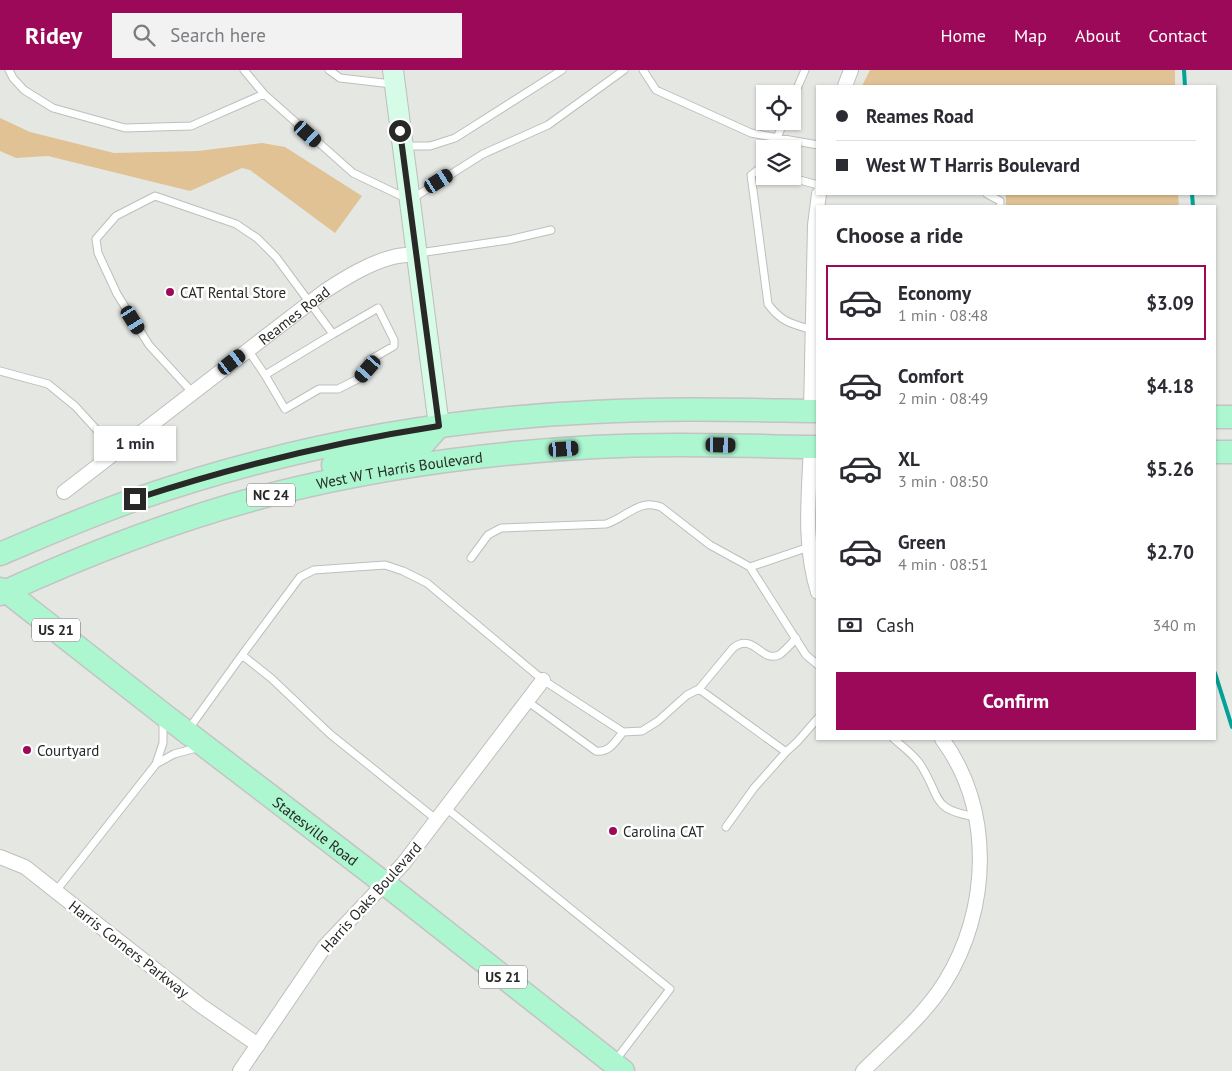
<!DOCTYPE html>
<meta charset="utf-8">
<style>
:root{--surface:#fff;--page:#f2f2f3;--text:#2b2b33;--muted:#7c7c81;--line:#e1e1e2;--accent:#9b0958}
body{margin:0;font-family:"PT Sans",sans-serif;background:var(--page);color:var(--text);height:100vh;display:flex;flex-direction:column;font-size:19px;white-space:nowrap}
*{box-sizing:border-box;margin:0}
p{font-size:16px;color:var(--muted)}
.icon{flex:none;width:28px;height:28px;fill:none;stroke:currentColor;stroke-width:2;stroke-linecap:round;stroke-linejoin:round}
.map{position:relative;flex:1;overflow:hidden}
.details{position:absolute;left:816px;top:135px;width:400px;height:535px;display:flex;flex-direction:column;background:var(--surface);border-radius:0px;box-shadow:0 1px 4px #0004}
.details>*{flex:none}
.hud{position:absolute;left:816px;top:15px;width:400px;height:110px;border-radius:0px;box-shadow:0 1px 4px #0004;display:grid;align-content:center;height:110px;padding:0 20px;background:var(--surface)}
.fabs{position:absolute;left:756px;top:15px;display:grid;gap:10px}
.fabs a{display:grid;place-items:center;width:45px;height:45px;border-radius:0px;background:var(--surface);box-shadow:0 1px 4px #0004;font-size:25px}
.end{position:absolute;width:22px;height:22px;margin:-11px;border:6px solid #282927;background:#fff;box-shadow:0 0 0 2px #fff}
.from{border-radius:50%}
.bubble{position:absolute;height:35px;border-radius:0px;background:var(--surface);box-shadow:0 1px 4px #0004;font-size:16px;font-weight:600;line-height:35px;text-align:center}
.car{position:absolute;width:15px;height:30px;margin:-15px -8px;border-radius:6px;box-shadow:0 0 4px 1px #0007;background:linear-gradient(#222 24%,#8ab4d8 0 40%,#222 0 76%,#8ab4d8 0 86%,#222 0)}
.hud b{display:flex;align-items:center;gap:18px;height:48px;font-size:19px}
.hud b+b{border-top:1px solid var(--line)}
.hud i{width:12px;height:12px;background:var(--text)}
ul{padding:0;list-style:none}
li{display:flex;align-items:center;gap:15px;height:75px;margin:0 10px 8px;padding:0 10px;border:2px solid transparent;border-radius:0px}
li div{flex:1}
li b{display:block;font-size:19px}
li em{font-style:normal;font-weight:600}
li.active{border-color:var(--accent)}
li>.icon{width:45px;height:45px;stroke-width:1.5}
h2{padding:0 20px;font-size:22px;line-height:60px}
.pay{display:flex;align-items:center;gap:12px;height:55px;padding:0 20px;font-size:19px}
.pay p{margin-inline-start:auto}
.primary-button{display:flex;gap:10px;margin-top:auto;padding:10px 20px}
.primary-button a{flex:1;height:58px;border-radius:0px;background:var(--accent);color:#fff;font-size:20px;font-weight:600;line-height:58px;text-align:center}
header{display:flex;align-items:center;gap:30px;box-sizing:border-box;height:70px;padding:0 25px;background:var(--accent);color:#fff}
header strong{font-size:24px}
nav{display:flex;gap:28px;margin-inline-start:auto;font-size:18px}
.search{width:350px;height:45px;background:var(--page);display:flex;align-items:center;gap:12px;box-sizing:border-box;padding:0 18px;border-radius:0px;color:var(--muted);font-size:19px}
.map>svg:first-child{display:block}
.green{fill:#e0c294}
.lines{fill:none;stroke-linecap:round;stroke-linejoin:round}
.stream{stroke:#00a396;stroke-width:4}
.service-casing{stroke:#bcbfbb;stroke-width:9}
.minor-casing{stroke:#bcbfbb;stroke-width:16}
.secondary-casing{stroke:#bcbfbb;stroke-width:22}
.primary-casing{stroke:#c3c3c3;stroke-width:25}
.service{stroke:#fff;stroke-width:7}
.minor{stroke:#fff;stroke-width:14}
.secondary{stroke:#d6fbe7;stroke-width:20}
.primary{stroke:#acf7d0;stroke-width:22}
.route{stroke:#282927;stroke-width:6}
.poi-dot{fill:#9b0958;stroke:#fff;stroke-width:2}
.labels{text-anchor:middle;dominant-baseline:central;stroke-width:5;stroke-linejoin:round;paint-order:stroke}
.shield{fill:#fff;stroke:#686968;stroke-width:1}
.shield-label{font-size:14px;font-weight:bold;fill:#282927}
.poi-label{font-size:15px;fill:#282927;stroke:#fff;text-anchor:start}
.street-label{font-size:15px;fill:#282927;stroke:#fff}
</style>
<header>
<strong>Ridey</strong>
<div class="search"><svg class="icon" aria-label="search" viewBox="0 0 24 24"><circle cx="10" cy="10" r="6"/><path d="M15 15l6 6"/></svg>Search here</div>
<nav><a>Home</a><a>Map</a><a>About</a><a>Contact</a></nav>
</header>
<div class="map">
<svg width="1232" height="1001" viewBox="0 0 1232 1001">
<rect width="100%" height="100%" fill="#e5e7e3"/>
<path class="green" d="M870 0H1175V16H862Z
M0 48 30 62 114 83 198 81 262 73 285 77 362 126 335 163 250 100 242 98 190 121 48 86 16 88 0 81Z
M1006 124H1178L1179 136H1006Z"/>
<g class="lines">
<path class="stream" d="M1184 0 1185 16
M1192 124 1193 136
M1215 603 1232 657"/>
<defs>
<path id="service" d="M9 0 13 8 24 20 53 38 125 58 191 56 264 24
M244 0 264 24 353 103 410 130 483 84 548 55 624 0
M329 0 340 8 392 14
M643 0 656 20 751 63 818 75
M792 30 805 0
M777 68 784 51
M404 76H430L455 68 562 0
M765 101 759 99 751 105 768 234C781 252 792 254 813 260
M785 106 818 115
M987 124 1000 131V136
M419 183 508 170 551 160
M248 280 265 305
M0 301 48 314 75 336 117 382
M193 323 149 275 117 224 98 183 96 169 116 146 155 126 236 154 257 168 276 187 333 264 378 238 394 270V276L368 291V299L360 308 338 319H319L285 339 265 305 333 264
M809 477 750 497 806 585 818 595
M471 488 488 465 501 458 606 454C627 447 640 428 661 437L710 475 750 497
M242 585 300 507 314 500 385 495 403 501 427 513 543 610 623 662 642 661 658 651 687 625 699 619 786 682 754 718 726 757
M699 619 733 578C754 562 761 593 779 585 785 581 791 574 796 568
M527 631 596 681C609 683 615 672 623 662
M188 660 242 585 271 608 330 664 437 750
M894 669C903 677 916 686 922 697 942 730 931 739 976 747
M786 682 797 672 818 648
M156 694 174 684 200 677
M446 738 670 919 615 991
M56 821 156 694 163 673V650"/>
<g id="minor">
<path d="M845 16 851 0"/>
<path d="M811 341 815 155 819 124"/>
<path d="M811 376C809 425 803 475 818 522"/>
<path id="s1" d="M64 422 325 221C345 208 369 193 393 187 400 185 409 185 417 184"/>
<path d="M0 787 25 797 200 935 258 975"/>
<path d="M240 1001 325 876 403 794 543 610"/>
<path d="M863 1001C891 973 924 946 945 912 990 840 994 739 942 669"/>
</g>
<path id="secondary" d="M393 0 439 356"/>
<g id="primary">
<path d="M1215 347H1232"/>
<path d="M1215 382H1232"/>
<path d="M333 395 365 387 410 380 424 373 439 356"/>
<path d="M0 484C45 465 90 445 137 429 284 378 438 349 594 342 669 338 743 340 818 341"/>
<path id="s2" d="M0 519 6 521 163 644 384 813 623 1001"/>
<path id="s3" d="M0 524C89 483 182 447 277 423 381 397 487 383 594 377 668 373 743 376 818 377"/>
</g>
</defs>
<use href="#service" class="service-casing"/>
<use href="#minor" class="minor-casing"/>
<use href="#secondary" class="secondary-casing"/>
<use href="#primary" class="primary-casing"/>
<use href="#service" class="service"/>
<use href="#minor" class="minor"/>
<use href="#secondary" class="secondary"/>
<use href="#primary" class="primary"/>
</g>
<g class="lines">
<path class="route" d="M135 429C236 396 335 372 439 356L400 61"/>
</g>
<g class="poi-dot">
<circle cx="170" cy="222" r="5"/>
<circle cx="27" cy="680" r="5"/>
<circle cx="613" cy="761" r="5"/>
</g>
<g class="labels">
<g class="shield">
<rect x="247" y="413.5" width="48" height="23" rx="4"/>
<rect x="32" y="548.5" width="48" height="23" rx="4"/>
<rect x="479" y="895.5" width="48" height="23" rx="4"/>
</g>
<g class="shield-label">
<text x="271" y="425">NC 24</text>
<text x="56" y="560">US 21</text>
<text x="503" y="907">US 21</text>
</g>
<g class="poi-label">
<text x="180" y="222">CAT Rental Store</text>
<text x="37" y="680">Courtyard</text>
<text x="623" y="761">Carolina CAT</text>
</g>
<g class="street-label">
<text stroke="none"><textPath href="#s1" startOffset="290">Reames Road</textPath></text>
<text stroke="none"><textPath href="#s3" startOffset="420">West W T Harris Boulevard</textPath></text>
<text stroke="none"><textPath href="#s2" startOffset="398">Statesville Road</textPath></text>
<text transform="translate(371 827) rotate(-48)">Harris Oaks Boulevard</text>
<text transform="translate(129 879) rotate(38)">Harris Corners Parkway</text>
</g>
</g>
</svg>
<div class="fabs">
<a><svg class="icon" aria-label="locate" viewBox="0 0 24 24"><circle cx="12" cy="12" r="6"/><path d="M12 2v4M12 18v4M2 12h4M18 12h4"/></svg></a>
<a><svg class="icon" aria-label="layers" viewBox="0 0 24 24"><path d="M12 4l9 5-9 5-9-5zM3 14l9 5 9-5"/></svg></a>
</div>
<i class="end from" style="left:400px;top:61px"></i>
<i class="end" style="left:135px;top:429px"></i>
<div class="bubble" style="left:94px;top:356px;width:82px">1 min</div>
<i class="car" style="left:308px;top:64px;rotate:132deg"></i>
<i class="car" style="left:439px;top:111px;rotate:58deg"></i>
<i class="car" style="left:133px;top:250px;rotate:148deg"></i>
<i class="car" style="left:232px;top:292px;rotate:52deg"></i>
<i class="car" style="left:368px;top:299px;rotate:221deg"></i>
<i class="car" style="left:721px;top:375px;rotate:91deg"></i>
<i class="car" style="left:564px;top:379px;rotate:86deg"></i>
<div class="hud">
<b><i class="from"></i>Reames Road</b>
<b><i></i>West W T Harris Boulevard</b>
</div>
<section class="details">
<h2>Choose a ride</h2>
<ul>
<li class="active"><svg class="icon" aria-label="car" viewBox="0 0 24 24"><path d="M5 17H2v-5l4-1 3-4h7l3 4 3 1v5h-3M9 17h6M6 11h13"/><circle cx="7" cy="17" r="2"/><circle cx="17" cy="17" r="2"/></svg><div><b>Economy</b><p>1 min · 08:48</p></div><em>$3.09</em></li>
<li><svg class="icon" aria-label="car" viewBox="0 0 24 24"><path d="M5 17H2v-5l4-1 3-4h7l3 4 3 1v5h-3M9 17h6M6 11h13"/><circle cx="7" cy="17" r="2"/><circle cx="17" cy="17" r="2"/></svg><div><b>Comfort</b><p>2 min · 08:49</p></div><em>$4.18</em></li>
<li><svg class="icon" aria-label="car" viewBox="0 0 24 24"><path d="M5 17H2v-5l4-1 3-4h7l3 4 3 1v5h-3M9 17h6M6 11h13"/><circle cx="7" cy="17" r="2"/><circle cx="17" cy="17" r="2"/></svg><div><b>XL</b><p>3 min · 08:50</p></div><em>$5.26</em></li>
<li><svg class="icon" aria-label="car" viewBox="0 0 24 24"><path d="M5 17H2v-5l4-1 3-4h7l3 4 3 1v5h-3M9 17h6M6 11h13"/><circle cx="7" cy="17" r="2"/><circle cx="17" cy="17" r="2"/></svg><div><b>Green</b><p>4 min · 08:51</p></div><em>$2.70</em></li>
</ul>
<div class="pay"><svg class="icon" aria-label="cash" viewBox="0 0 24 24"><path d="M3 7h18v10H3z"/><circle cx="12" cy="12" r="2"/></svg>Cash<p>340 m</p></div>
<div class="primary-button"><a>Confirm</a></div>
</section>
</div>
